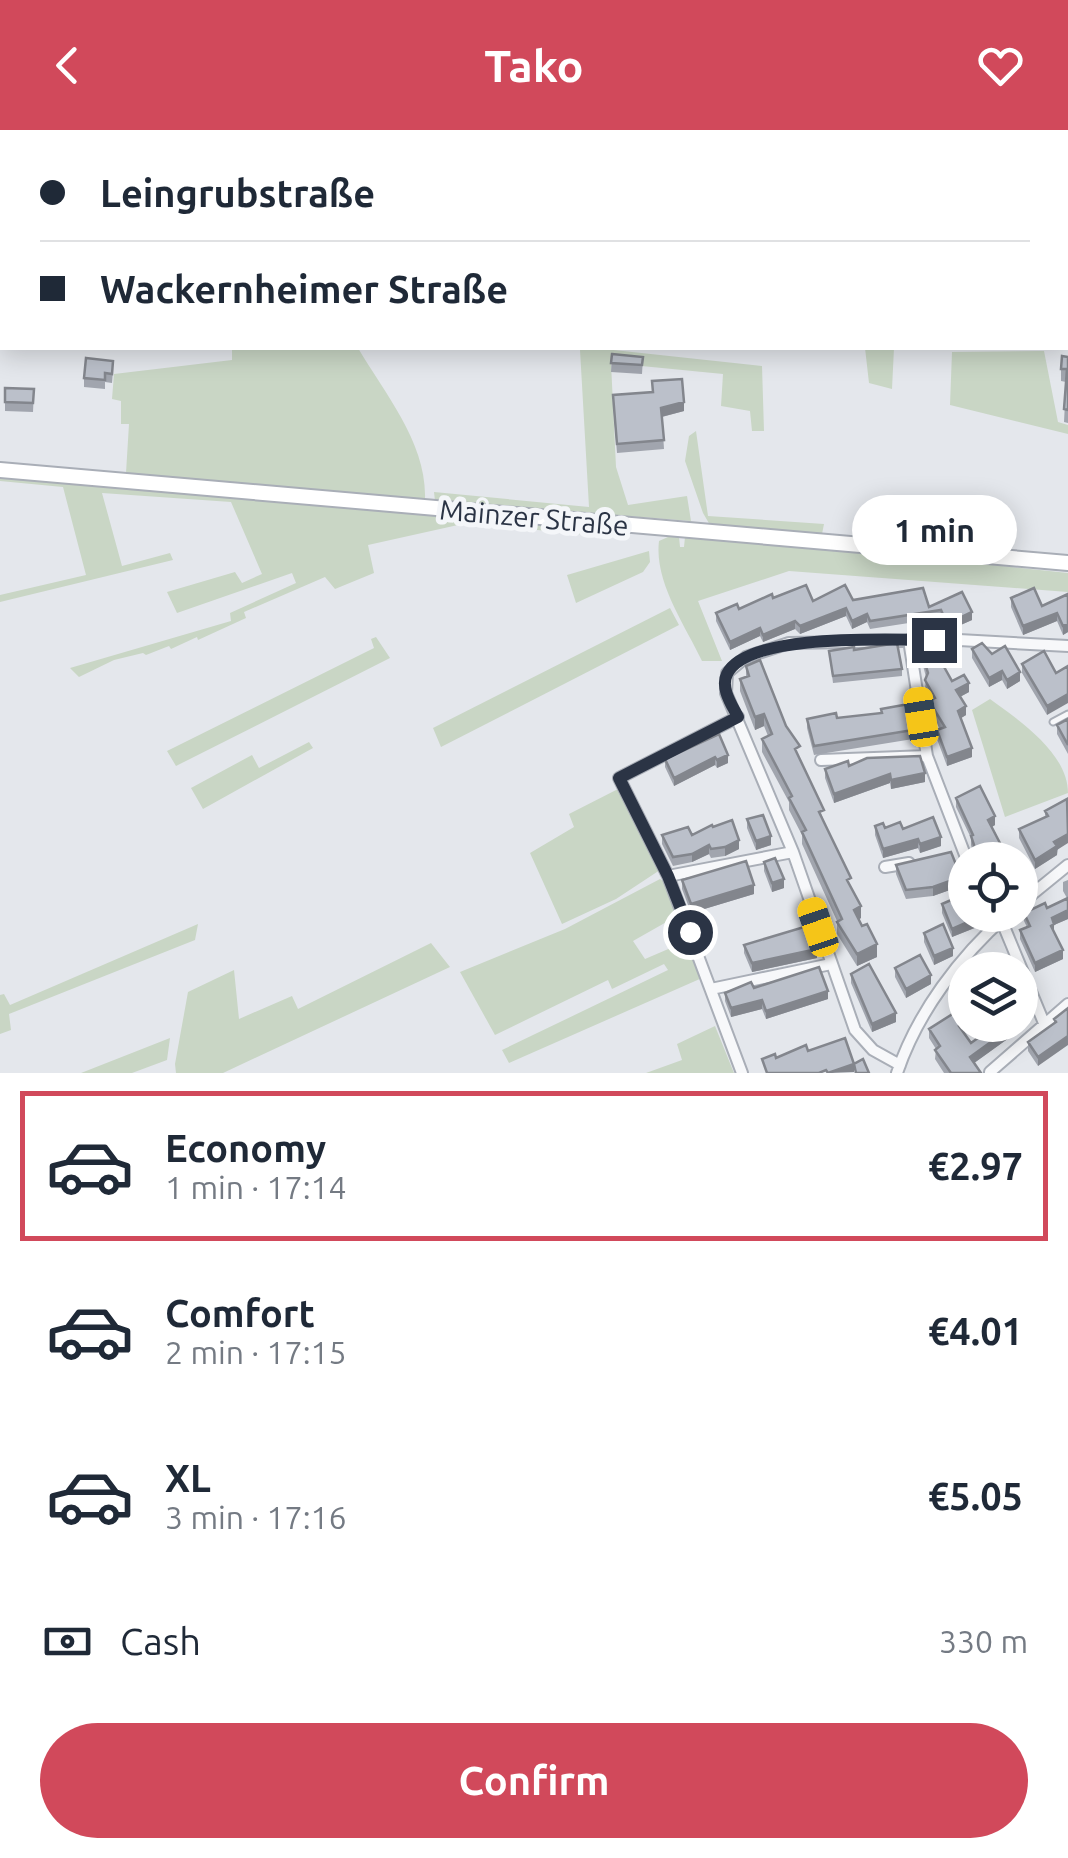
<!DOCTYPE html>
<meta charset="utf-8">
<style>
:root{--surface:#fff;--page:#f2f2f3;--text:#1f2937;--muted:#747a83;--line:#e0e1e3;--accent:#d1495b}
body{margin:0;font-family:Ubuntu,sans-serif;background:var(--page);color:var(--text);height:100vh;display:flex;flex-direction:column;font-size:38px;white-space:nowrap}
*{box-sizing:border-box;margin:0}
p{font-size:32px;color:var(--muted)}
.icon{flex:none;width:55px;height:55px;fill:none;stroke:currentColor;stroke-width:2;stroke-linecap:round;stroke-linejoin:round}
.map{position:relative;height:943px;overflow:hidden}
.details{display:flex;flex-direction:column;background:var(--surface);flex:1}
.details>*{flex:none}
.top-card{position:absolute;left:0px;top:0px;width:1070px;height:220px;box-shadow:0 5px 25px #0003;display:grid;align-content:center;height:220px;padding:0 40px;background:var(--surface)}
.tools{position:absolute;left:948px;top:712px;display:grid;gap:20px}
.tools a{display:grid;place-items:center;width:90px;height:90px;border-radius:50%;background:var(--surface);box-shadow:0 5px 25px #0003;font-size:50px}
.end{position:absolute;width:45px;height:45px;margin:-22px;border:12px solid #2b3445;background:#fff;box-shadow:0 0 0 5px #fff}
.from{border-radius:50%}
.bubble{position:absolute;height:70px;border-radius:35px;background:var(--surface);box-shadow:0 5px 25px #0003;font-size:32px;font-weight:700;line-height:70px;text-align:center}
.car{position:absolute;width:30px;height:60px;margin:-30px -15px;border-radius:12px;box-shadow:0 0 8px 2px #0007;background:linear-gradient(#f5c518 24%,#345 0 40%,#f5c518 0 76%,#345 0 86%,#f5c518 0)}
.top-card b{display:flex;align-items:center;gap:35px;height:95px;font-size:38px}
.top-card b+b{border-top:2px solid var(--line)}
.top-card i{width:25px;height:25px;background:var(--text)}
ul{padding:18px 0 0;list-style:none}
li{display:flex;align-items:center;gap:30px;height:150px;margin:0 20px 15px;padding:0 20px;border:5px solid transparent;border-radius:0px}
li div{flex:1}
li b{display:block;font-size:38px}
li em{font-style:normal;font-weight:700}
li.current{border-color:var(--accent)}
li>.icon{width:90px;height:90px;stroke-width:1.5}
.pay{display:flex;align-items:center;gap:25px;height:110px;padding:0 40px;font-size:38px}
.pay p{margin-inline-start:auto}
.cta{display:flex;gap:20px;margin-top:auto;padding:20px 40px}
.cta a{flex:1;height:115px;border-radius:60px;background:var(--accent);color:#fff;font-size:40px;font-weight:700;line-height:115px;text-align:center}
header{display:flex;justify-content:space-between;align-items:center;height:130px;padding:0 40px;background:var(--accent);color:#fff;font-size:45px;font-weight:700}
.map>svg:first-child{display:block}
.green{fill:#c9d6c5}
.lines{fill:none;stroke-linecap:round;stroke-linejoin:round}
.service-casing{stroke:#a9aeb7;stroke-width:9}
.minor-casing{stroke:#a9aeb7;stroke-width:14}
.secondary-casing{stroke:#a9aeb7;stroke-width:18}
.service{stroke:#f7f8fa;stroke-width:5}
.minor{stroke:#f7f8fa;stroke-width:10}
.secondary{stroke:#fff;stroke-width:14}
.wall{fill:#a1a5ae}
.shaded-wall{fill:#83868d}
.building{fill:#bbc0ca;stroke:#83868d;stroke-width:2.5}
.route{stroke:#2b3445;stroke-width:12}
.labels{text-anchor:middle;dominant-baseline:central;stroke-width:10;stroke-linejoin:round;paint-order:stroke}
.street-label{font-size:28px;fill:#2b3445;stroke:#f4f6f9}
</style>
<header><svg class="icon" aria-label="back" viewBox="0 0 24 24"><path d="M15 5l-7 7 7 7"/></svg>Tako<svg class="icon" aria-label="heart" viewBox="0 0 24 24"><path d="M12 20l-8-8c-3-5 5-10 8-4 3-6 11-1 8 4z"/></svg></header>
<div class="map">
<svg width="1068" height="943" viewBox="0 0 1068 943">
<rect width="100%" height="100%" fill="#e4e7ec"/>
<path class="green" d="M0 0H279L280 2H2L0 198Z
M674 0H1044L675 2Z
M232 218H358C385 264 427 313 425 369L126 343 129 294H121V271L112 269 114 244 232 230Z
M595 218 762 236 764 301H752L750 281 721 276 723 244 611 233 616 337 628 375 687 366 691 391 435 371 434 362 589 377 580 220Z
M865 218H894L892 259 869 253Z
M1044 221 1058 292 1068 295V304L950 275 952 222Z
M696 301 708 386 824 394 822 404 710 395 703 383 685 331 689 306Z
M0 346 613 400 597 406 467 393 368 415 374 443 335 459 325 447 244 482 246 488 198 510 197 507 171 519 169 516 146 525 143 523 114 530 79 547 70 538 231 491 230 483 296 453 292 443 177 483 167 462 235 442 242 453 262 444 231 372 102 363 122 436 170 423 173 430 0 472V465L86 445 63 357 0 351Z
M668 407H679L680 417H684L685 407 824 417 1068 443V462L789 441 698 471 722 531H702C685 495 654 452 659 411Z
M649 421 650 432 643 442 576 473 567 445Z
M670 478 679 495 441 617 433 598Z
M376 507 390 528 176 636 167 621 374 518 371 509Z
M990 569C1019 590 1068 623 1068 663L1005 687 972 580Z
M309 612 313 618 203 679 191 658 252 625 259 638Z
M620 658 660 740 616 769 562 794 530 723 574 697 569 684Z
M660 749 666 753 677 786 633 811 645 829 687 811 702 848 509 933 502 920 668 840 664 834 612 859 608 850 495 905 460 842 565 799Z
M198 794 195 810 9 884 11 900 0 904V865L4 864 10 875Z
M431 813 450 837 223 943H176L175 934 188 862 234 840 239 889 292 866 298 879Z
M715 896 734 943H646L682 930 677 914Z
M170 908 167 930 132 943H81Z"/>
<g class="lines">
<defs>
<path id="service" d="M1053 592 1068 584"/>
<path id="minor" d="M909 510 927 626 967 730
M738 587 619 648 668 746 742 943
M821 630 927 626
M885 737 909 733
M668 746 793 722
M1020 774 1068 735
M1000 787 1044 893
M711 859 831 834
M900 935 873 920 855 900 793 722 726 563 727 543 746 527 789 513 959 510 1068 516
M990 942 1068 874
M897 943C917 883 960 826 1007 785"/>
<path id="secondary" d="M0 340 1068 433"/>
</defs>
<use href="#service" class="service-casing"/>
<use href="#minor" class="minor-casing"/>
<use href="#secondary" class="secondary-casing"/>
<use href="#service" class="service"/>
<use href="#minor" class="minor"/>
<use href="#secondary" class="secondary"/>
</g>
<path class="wall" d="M612 224 643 227 642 244 611 242Z
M1068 227V293L1064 292 1066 252 1061 251V239Z
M113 240 112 253 105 252V259L84 257V248Z
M5 258 34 259 33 282 5 281Z
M613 274 684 281 662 287 664 319 617 323Z
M1068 464V502L1063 505 1057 491 1023 505 1011 477V468L1042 476Z
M773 468 813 471 853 470 929 477 972 490 947 501 941 488 870 499 867 492 852 499 846 486 800 504 795 499 763 512 760 506 730 520 716 491V483L739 479Z
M972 519 1020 551 1007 559 1002 550 989 557 972 528Z
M854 520 902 539V546L833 553 829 521Z
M921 520 946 541 952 551 969 562 960 567 966 585 961 588 972 627 947 636 937 609V600L940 599 929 580V571L931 570 925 559 926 547 921 528Z
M1022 534 1056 543 1047 585 1022 543Z
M746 536 786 596 851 758 861 788 858 790 877 827 857 836 837 804V791L802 714V705L789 680V672L762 622V609L768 606 764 596 755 600 740 561V549L746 547Z
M837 588 913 600V609L814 625 807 598V589Z
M1068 589V624L1057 604V595Z
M719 604 728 633 717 638 715 635 674 656 665 637V629Z
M849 636 925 652 891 659 890 653 834 673 825 648V639Z
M956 668 995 695 992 697 1001 724 997 727 999 730H975L971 715V708L956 677Z
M1067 669 1057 725 1035 739 1019 708V699L1045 687V681Z
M747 689 771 715 756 720 747 698Z
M875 696 903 699 941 716 920 723 918 718 883 728 875 705Z
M713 697 739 719 725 726 711 728 709 724 692 732 673 736 662 714V705H692Z
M764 732 784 758 772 762 764 741Z
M896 735 961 756 933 766 906 769 896 744Z
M682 750 754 764 691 783 682 759Z
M1068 750V789L1054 795V803L1063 829 1035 842 1020 809V800L1027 797 1024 791V783L1047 778 1067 768 1063 761V752Z
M942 774 977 797 952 807 942 783Z
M924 803 953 826 934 835 924 812Z
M744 815 817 828 752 842 744 823Z
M895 838 931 854 906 868 895 847Z
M851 844 896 892 872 902 851 853Z
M754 858 828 869 766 889 762 879 731 887 725 871V863Z
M1068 878 1038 936 1028 921V912L1054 894V889Z
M990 895H1013V905L974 933 981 943H944L935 929 936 919 929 908V899L964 903 971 913 992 898Z"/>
<path class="shaded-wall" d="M684 272V281L661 287V278Z
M846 478V486L800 504V496Z
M972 482V490L947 501V494Z
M1057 483V491L1023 505V496Z
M867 484V492L852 499V491Z
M795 491V499L763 512V505Z
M1068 494V502L1063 505V496Z
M760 498V506L730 520V512Z
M1002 541V550L989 557V548Z
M1020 542V551L1007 559V550Z
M969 553V562L956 569V560Z
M1068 564V573L1047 585V576Z
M966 576V585L958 590V581Z
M764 584V596L755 600V587Z
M972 618V627L947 636V627Z
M728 625V633L717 638V630Z
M715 627V635L674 656V648Z
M925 643V652L891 659V650Z
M890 644V653L834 673V664Z
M995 686V695L988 699V690Z
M1068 704V713L1057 720V725L1035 739V730L1054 712Z
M771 706V715L756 720V711Z
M941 707V716L920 723V714Z
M918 709V718L883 728V719Z
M739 710V719L725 726V717Z
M709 715V724L692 732V724Z
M1001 715V724L994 729V720Z
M961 747V756L933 766V757Z
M784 749V758L772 762V753Z
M754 755V764L691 783V774Z
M861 776V788L854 792V780Z
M1068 780V789L1054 795V803L1051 804 1052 788Z
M977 788V797L952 807V799Z
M877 814V827L857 836V824Z
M953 818V826L934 835V826Z
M817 819V828L752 842V833Z
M1063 820V829L1035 842V833Z
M931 845V854L906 868V859Z
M828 861V869L766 889V881Z
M762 870V879L731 887V878Z
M896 883V892L872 902V894Z
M965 892V895H976L959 905V896Z
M1013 896V905L970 936V927Z
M1068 906V915L1038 936V927Z
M854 934V942L828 943Z"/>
<path class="building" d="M612 224 643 227 642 235 611 233Z
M1062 226 1068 227V280L1064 279 1067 239H1061Z
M86 228 113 231 112 244 105 243V250L84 248Z
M682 249 684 272 661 278 664 310 617 314 613 265 653 262 652 251Z
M5 258 34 259 33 273 5 272Z
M806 455 813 471 845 455 853 470 923 458 929 477 962 462 972 482 947 494 941 480 870 491 867 484 852 491 846 478 800 496 795 491 763 505 760 498 730 512 716 483 737 474 739 479 772 464 773 468Z
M1034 458 1042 476 1068 464V494L1063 496 1057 483 1023 496 1011 468Z
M939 510 945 521 940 523 946 533 943 535 952 551 964 545 969 553 956 560 966 576 958 581 972 618 947 627 937 600 945 597 929 571 935 568 925 550 928 543 921 520Z
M897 513 902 539 833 546 829 521 854 517V520Z
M982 513 992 524 1005 516 1020 542 1007 550 1002 541 989 548 972 519Z
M1044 521 1056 543 1068 536V564L1047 576 1022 534Z
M760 530 786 596 800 616 795 619 824 680 819 682 851 748 847 750 861 776 854 780 862 796 867 794 877 814 857 824 837 792 842 789 802 702 806 700 789 668 792 666 762 609 772 604 764 584 755 587 740 549 749 546 746 536Z
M909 574 913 600 814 616 807 589 836 583 837 588 882 583 881 579Z
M1068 589V615L1057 595Z
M719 604 728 625 717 630 715 627 674 648 665 629Z
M920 626 925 643 891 650 890 644 834 664 825 639 848 631 849 636 867 628Z
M980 656 995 686 988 690 1001 715 994 720 999 730H979L971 706 973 705 956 668Z
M1067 669 1068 704 1054 712 1057 716 1035 730 1019 699 1048 686 1045 681Z
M763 685 771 706 756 711 747 689Z
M933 687 941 707 920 714 918 709 883 719 875 696 883 693 885 698 900 692 903 699Z
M732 690 739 710 725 717 711 719 709 715 692 724 673 727 662 705 688 697 692 705 712 695 713 697Z
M951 722 961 747 933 757 906 760 896 735Z
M775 728 784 749 772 753 764 732Z
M746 731 754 755 691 774 682 750Z
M965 764V785H975L977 788 952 799 942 774Z
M1068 768V780L1052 788 1054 794 1051 796 1063 820 1035 833 1020 800 1030 796 1024 783 1045 773 1047 778Z
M943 794 953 818 934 826 924 803Z
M804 797 807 806 812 804 817 819 752 833 744 815Z
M920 825 931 845 906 859 895 838Z
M994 832 999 840H982Z
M869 834 896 883 872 894 851 844Z
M819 837 828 861 766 881 762 870 731 878 725 863 751 852 754 858Z
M965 876V892L959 896 971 913 996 895 1013 896 970 927 981 943H951L935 920 940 916 929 899Z
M1068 878V906L1038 927 1028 912 1056 892 1054 889Z
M845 908 854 934 828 943 826 940 819 943H767L762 929 775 924 776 928 806 915 808 921Z
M863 929 869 943H856L854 934Z"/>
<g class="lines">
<path class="route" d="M690 802 668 746 619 648 738 587C732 575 720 558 727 544 747 502 892 510 934 510"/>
</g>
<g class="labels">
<g class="street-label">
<text transform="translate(534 387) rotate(5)">Mainzer Straße</text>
</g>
</g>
</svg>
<div class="tools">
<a><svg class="icon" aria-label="locate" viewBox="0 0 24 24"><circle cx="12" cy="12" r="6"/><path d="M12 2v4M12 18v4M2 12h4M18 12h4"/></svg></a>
<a><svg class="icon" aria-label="layers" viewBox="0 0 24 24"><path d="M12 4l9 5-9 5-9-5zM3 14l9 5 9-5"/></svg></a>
</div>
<i class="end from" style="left:690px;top:802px"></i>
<i class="end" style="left:934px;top:510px"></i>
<div class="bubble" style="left:852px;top:365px;width:165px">1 min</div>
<i class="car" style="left:921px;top:587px;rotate:351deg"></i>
<i class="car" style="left:818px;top:797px;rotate:341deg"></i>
<div class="top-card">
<b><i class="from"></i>Leingrubstraße</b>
<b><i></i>Wackernheimer Straße</b>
</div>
</div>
<section class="details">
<ul>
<li class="current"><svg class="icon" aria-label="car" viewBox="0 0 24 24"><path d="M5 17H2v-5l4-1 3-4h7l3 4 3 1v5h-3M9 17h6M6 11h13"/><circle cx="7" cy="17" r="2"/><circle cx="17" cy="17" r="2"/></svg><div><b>Economy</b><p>1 min · 17:14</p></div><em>€2.97</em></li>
<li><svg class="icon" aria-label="car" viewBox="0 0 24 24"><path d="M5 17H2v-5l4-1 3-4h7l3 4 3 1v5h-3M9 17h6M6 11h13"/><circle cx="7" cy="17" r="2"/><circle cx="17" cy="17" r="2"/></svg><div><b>Comfort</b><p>2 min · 17:15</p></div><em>€4.01</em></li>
<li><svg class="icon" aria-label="car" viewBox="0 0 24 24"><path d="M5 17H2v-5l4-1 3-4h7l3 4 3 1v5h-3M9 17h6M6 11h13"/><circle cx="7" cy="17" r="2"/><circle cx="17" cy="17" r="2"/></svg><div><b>XL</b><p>3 min · 17:16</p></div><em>€5.05</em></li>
</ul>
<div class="pay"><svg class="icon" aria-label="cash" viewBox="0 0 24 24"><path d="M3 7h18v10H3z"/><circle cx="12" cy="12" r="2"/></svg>Cash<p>330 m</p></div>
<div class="cta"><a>Confirm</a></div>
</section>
